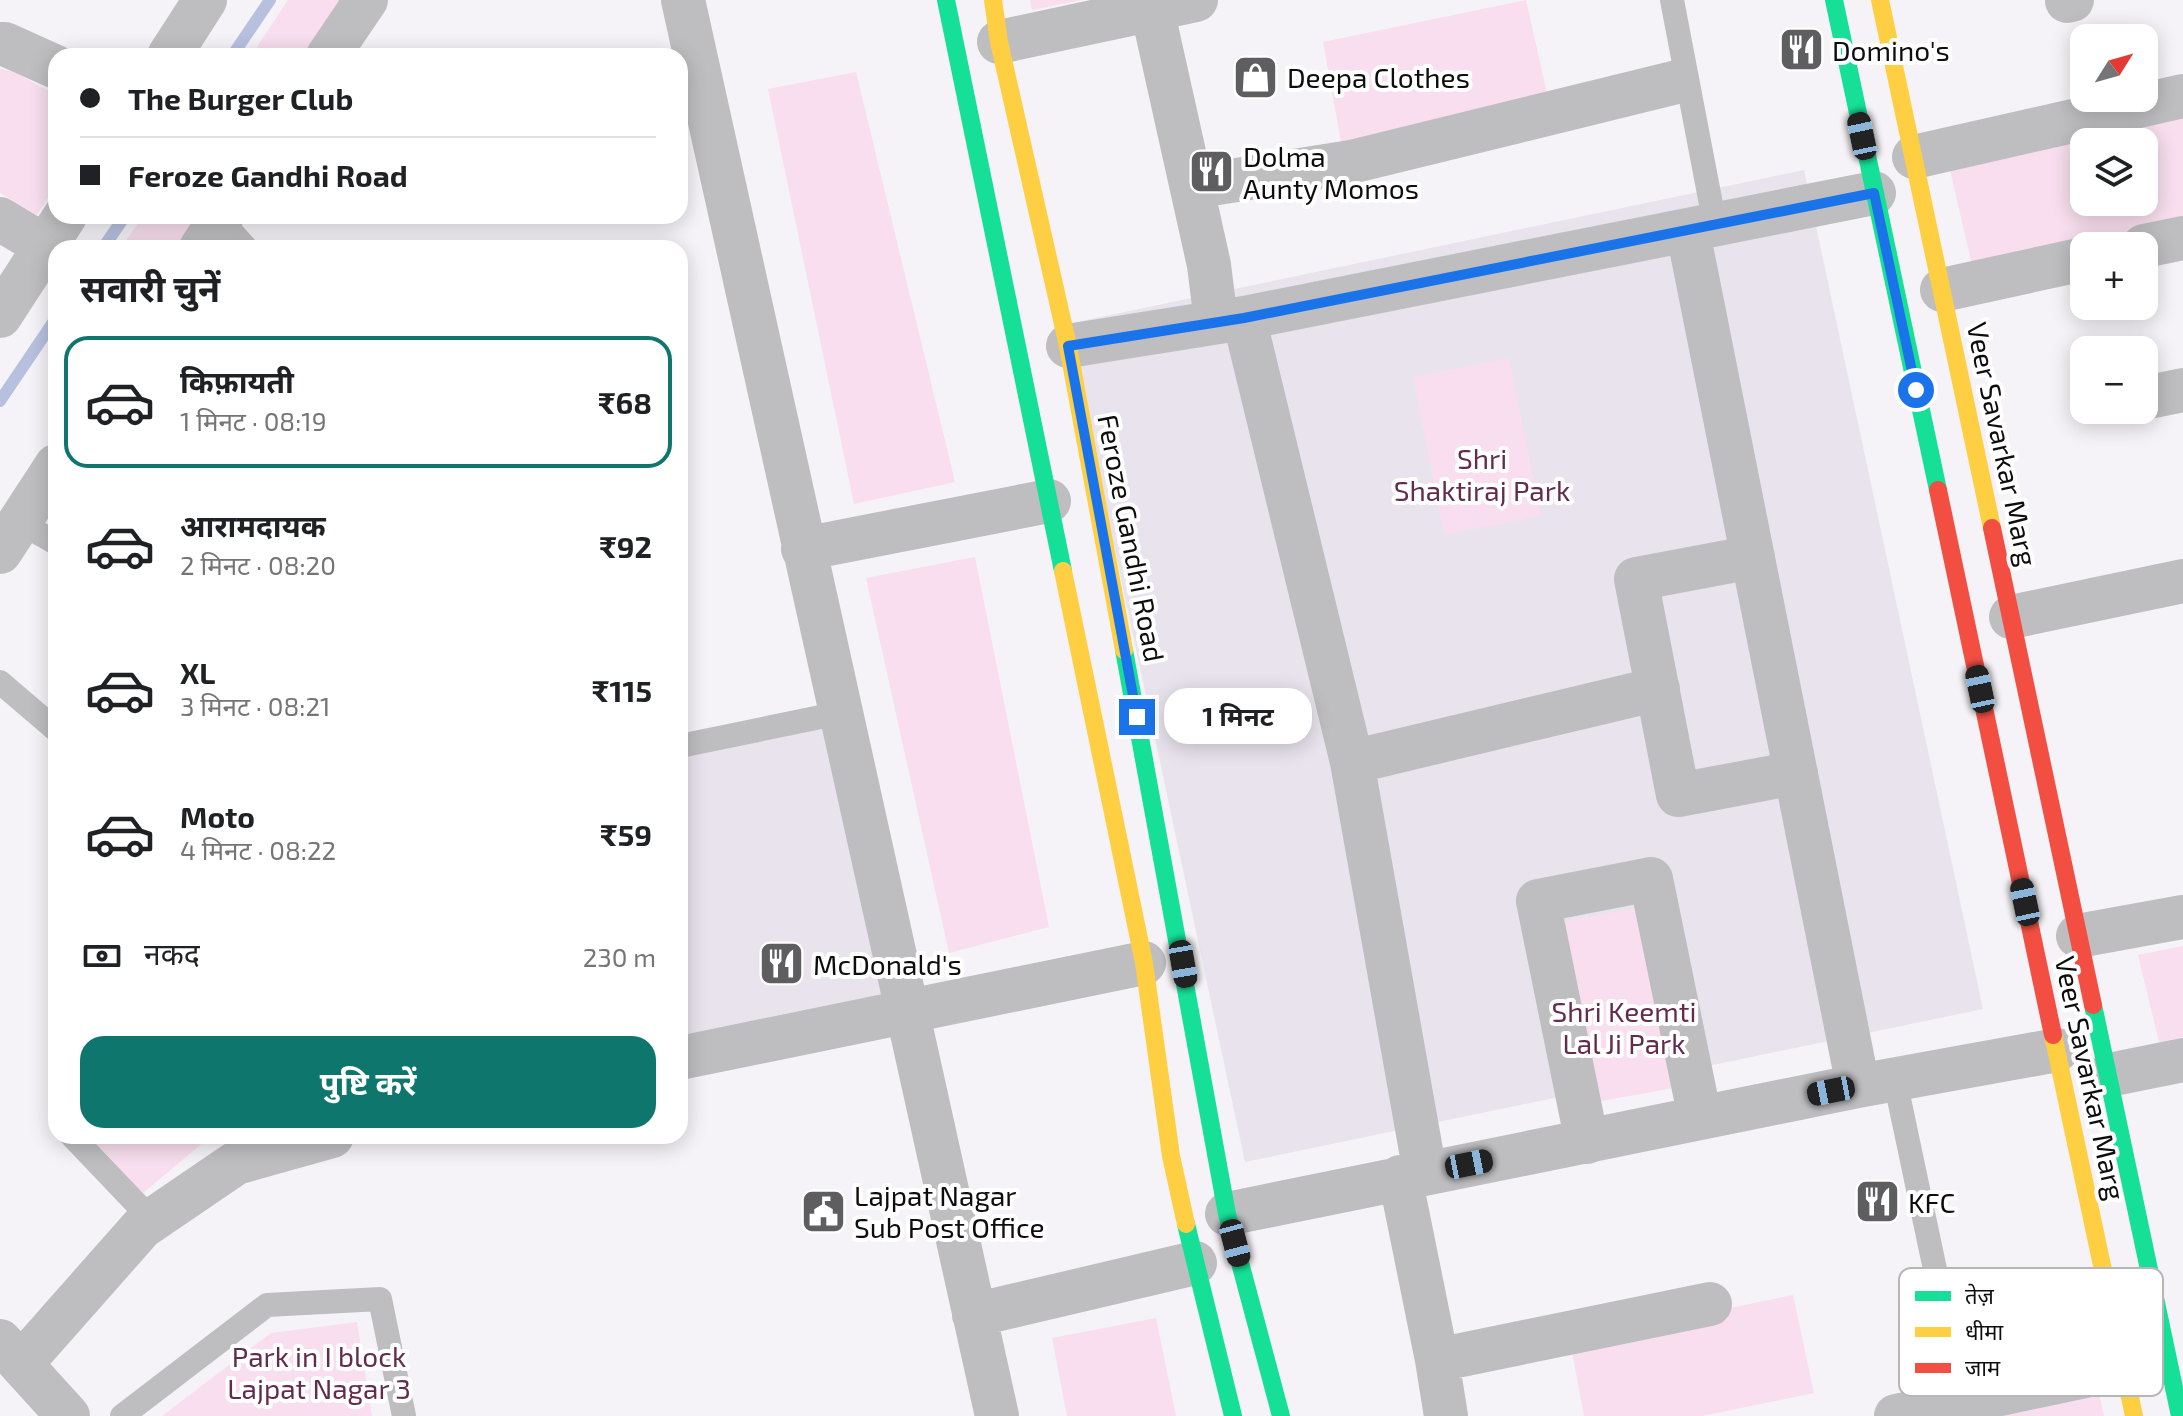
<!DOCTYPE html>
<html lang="hi">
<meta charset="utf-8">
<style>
:root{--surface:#fff;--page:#f2f2f2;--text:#202124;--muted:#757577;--line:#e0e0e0;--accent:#0f766e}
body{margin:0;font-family:"Exo 2","Noto Sans Devanagari",sans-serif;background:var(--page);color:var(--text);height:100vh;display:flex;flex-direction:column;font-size:30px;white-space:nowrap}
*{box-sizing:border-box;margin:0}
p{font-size:26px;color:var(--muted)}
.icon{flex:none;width:44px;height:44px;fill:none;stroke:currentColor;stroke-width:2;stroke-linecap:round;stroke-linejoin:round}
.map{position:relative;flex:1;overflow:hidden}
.details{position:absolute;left:48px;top:240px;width:640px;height:904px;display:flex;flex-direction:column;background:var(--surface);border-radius:24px;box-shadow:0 4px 20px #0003}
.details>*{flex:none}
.top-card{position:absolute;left:48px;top:48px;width:640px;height:176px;border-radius:24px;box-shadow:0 4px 20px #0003;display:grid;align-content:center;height:176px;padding:0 32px;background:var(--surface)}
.needle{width:52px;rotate:53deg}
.controls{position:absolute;left:2070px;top:24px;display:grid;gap:16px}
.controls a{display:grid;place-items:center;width:88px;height:88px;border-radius:16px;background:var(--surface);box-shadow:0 4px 20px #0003;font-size:40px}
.end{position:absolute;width:36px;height:36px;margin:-18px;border:10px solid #1a73e8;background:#fff;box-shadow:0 0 0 4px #fff}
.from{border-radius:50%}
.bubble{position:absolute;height:56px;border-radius:24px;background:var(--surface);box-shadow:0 4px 20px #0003;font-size:26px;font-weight:700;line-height:56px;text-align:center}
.car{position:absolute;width:24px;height:48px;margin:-24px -12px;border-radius:10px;box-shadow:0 0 6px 2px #0007;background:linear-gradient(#222 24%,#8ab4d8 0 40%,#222 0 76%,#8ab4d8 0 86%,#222 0)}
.top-card b{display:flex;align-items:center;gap:28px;height:76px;font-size:30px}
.top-card b+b{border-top:2px solid var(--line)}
.top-card i{width:20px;height:20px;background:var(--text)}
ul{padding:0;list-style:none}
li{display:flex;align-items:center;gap:24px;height:132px;margin:0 16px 12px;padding:0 16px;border:4px solid transparent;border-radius:24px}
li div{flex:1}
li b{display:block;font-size:30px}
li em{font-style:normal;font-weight:700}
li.selected{border-color:var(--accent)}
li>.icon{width:72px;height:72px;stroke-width:1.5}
h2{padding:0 32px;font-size:36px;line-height:96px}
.pay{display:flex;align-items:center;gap:20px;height:88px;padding:0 32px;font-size:30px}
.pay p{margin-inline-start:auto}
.cta{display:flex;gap:16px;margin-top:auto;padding:16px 32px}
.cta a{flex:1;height:92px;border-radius:24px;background:var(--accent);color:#fff;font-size:32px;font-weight:700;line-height:92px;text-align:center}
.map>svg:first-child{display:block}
.built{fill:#e8e3ec}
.green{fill:#f8deee;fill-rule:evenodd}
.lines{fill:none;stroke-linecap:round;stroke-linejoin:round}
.stream{stroke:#b7c0de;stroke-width:12}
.lane{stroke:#bebdbf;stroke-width:24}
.street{stroke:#bebdbf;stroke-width:44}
.fast{stroke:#16e098;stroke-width:18}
.slow{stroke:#ffcf43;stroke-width:18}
.jam{stroke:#f24e42;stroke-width:18}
.route{stroke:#1a73e8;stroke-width:10}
.labels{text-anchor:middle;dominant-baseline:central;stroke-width:8;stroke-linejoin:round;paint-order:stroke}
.poi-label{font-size:28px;fill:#0d0d0e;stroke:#fff;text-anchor:start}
.street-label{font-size:28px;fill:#0d0d0e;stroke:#fff}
.park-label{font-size:28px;fill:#632b4d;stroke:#fff}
.key{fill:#fff;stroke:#b6b6b7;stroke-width:2}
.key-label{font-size:22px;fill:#0d0d0e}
</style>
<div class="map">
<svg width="2183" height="1416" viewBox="0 0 2183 1416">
<rect width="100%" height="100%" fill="#f5f3f7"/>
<path class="built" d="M1804 170 1983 1009 1245 1162 1067 324Z
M841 707 901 1019 680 1065V737Z"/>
<path class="green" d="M288 0H354L315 56H251Z
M1030 0H1082L1032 10Z
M1526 0 1548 98 1343 153 1323 42Z
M0 69 14 72 56 95V185L37 215 0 193Z
M856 72 955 482 854 504 768 89Z
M2183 113V234L2132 246H2084L1976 282 1949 166ZM2084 142H2144V202H2084Z
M143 216H206L184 248H121Z
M1509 358 1541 516 1444 535 1413 377Z
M975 557 1049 927 949 953 866 578Z
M1636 908 1674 1088 1601 1101 1565 921Z
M2183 946V1037L2159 1042 2138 955Z
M98 1136H211L143 1193 94 1141Z
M1793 1295 1814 1393 1702 1416H1584L1570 1341Z
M1156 1318 1176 1416H1067L1052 1338Z
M357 1322 372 1416H162L271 1333Z
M2098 1389 2104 1416H1967Z"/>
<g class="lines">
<path class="stream" d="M232 56 270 0
M103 248 125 216
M0 401 56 318"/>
<path class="lane" d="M1672 0 1715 225
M220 219 246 248
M19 522 56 543
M0 682 56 730
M680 746 840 713
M1895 1080 1963 1402
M72 1136 152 1220
M122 1416 267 1305 380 1299 404 1416"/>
<path class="street" d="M683 0 997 1416
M2067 1 2072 0
M1152 9 1209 265 1216 322
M999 42 1196 0
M0 44H5L56 67
M169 56 205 0
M328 56 366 0
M1914 157 2183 96
M1192 187 1351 162 1677 82
M0 219 45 246
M1688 232 1858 1086
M2144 246 2183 238
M201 248 222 216
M1942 290 2084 259
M0 316 65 216
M1244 318 1352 762 1425 1173
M1068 346 1244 318 1874 193
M2144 398 2183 390
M803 549 1049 501
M0 552 56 466
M1753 557 1636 579 1678 795 1796 773
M2011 617 2183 581
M1352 762 1658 689
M2078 936 2183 917
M680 1058 1144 963
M2109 1075 2183 1060
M1587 1142 1538 901 1651 879 1700 1118
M1400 1177 1437 1360 1710 1304
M1227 1214 1858 1086 2057 1050
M974 1315 1195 1263
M0 1341 68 1416
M1437 1360 1446 1416
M21 1364 142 1227 236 1163 332 1136
M1896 1416 2123 1368"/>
<path class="fast" d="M946 0 1063 571
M1834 0 1938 490
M1124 650 1227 1214 1281 1416
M2093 1005 2180 1416
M1186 1224 1233 1416"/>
<path class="slow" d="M993 0 999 42 1068 346 1124 650
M1880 0 1992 528
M1063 571 1144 963 1171 1156 1186 1224
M2053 1035 2134 1416"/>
<path class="jam" d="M1938 490 2053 1035
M1992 528 2093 1005"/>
</g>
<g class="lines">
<path class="route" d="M1137 717 1068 346 1244 318 1874 193 1916 390"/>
</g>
<defs>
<symbol id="restaurant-square" viewBox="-11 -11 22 22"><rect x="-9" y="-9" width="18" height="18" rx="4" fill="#5e5e60" stroke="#fff"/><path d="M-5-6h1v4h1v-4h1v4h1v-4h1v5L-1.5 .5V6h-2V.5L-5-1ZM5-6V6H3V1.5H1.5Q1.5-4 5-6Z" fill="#fff"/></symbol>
<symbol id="shop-square" viewBox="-11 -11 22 22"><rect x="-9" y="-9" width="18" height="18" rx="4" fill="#5e5e60" stroke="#fff"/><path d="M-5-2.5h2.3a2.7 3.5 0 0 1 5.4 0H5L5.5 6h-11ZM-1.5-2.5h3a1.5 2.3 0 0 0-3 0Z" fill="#fff"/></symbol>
<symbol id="civic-square" viewBox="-11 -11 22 22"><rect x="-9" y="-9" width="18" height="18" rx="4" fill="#5e5e60" stroke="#fff"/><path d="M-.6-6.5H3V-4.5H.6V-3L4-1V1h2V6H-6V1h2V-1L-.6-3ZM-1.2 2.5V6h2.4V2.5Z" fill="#fff"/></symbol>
</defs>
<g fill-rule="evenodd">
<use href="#restaurant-square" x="1776" y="24" width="51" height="51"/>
<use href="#shop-square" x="1230" y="52" width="51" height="51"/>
<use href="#restaurant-square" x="1186" y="146" width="51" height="51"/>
<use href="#restaurant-square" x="756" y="938" width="51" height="51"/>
<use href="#restaurant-square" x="1852" y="1176" width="51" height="51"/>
<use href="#civic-square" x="798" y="1186" width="51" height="51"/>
</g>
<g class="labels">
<g class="poi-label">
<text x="1832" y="50">Domino's</text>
<text x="1287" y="77">Deepa Clothes</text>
<text x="1243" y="156">Dolma<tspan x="1243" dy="32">Aunty Momos</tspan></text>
<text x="813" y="964">McDonald's</text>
<text x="854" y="1195">Lajpat Nagar<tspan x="854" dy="32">Sub Post Office</tspan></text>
<text x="1908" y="1202">KFC</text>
</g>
<g class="street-label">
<text transform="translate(2003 444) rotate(78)">Veer Savarkar Marg</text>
<text transform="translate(1132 538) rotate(79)">Feroze Gandhi Road</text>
<text transform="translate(2091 1078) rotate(78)">Veer Savarkar Marg</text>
</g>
<g class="park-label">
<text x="1482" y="458">Shri<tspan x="1482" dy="32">Shaktiraj Park</tspan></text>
<text x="1624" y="1011">Shri Keemti<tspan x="1624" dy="32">Lal Ji Park</tspan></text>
<text x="319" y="1356">Park in I block<tspan x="319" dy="32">Lajpat Nagar 3</tspan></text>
</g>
</g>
<rect x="1899" y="1268" width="264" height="128" rx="12" class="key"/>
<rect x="1915" y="1291" width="36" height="10" fill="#16e098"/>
<rect x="1915" y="1327" width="36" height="10" fill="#ffcf43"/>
<rect x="1915" y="1363" width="36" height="10" fill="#f24e42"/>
<g class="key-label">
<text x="1965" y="1304">तेज़</text>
<text x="1965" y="1340">धीमा</text>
<text x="1965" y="1376">जाम</text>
</g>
</svg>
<div class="controls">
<a><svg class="needle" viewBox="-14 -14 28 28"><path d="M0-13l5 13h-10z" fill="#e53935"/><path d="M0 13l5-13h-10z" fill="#757577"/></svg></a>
<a><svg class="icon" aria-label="layers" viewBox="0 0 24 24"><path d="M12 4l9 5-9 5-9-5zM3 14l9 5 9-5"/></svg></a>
<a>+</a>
<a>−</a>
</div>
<i class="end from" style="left:1916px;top:390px"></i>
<i class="end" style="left:1137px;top:717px"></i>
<div class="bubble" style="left:1164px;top:688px;width:148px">1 मिनट</div>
<i class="car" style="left:1862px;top:136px;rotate:348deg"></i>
<i class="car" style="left:1980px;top:689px;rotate:348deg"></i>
<i class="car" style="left:2025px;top:902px;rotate:348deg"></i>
<i class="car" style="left:1183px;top:964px;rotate:170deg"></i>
<i class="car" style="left:1831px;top:1091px;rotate:259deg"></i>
<i class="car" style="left:1469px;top:1164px;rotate:79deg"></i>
<i class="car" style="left:1235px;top:1243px;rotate:165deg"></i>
<div class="top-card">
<b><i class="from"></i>The Burger Club</b>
<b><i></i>Feroze Gandhi Road</b>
</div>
<section class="details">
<h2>सवारी चुनें</h2>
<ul>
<li class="selected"><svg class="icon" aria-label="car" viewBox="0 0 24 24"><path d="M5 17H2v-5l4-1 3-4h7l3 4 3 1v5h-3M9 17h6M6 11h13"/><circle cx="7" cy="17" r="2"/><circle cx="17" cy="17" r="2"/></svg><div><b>किफ़ायती</b><p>1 मिनट · 08:19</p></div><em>₹68</em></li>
<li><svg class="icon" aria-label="car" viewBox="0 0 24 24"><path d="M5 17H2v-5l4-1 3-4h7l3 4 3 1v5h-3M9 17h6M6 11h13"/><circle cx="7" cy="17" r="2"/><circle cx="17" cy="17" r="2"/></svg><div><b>आरामदायक</b><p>2 मिनट · 08:20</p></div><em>₹92</em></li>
<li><svg class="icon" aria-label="car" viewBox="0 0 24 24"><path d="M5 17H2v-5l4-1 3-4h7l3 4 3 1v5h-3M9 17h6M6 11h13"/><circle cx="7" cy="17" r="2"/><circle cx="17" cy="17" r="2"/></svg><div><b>XL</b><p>3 मिनट · 08:21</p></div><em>₹115</em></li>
<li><svg class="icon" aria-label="car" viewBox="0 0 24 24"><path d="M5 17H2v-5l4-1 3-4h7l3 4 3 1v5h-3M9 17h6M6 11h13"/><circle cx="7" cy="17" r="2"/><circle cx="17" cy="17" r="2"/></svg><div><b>Moto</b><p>4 मिनट · 08:22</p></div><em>₹59</em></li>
</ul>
<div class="pay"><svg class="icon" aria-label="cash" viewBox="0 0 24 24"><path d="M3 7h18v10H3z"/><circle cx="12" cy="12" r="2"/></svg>नकद<p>230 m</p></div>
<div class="cta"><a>पुष्टि करें</a></div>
</section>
</div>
